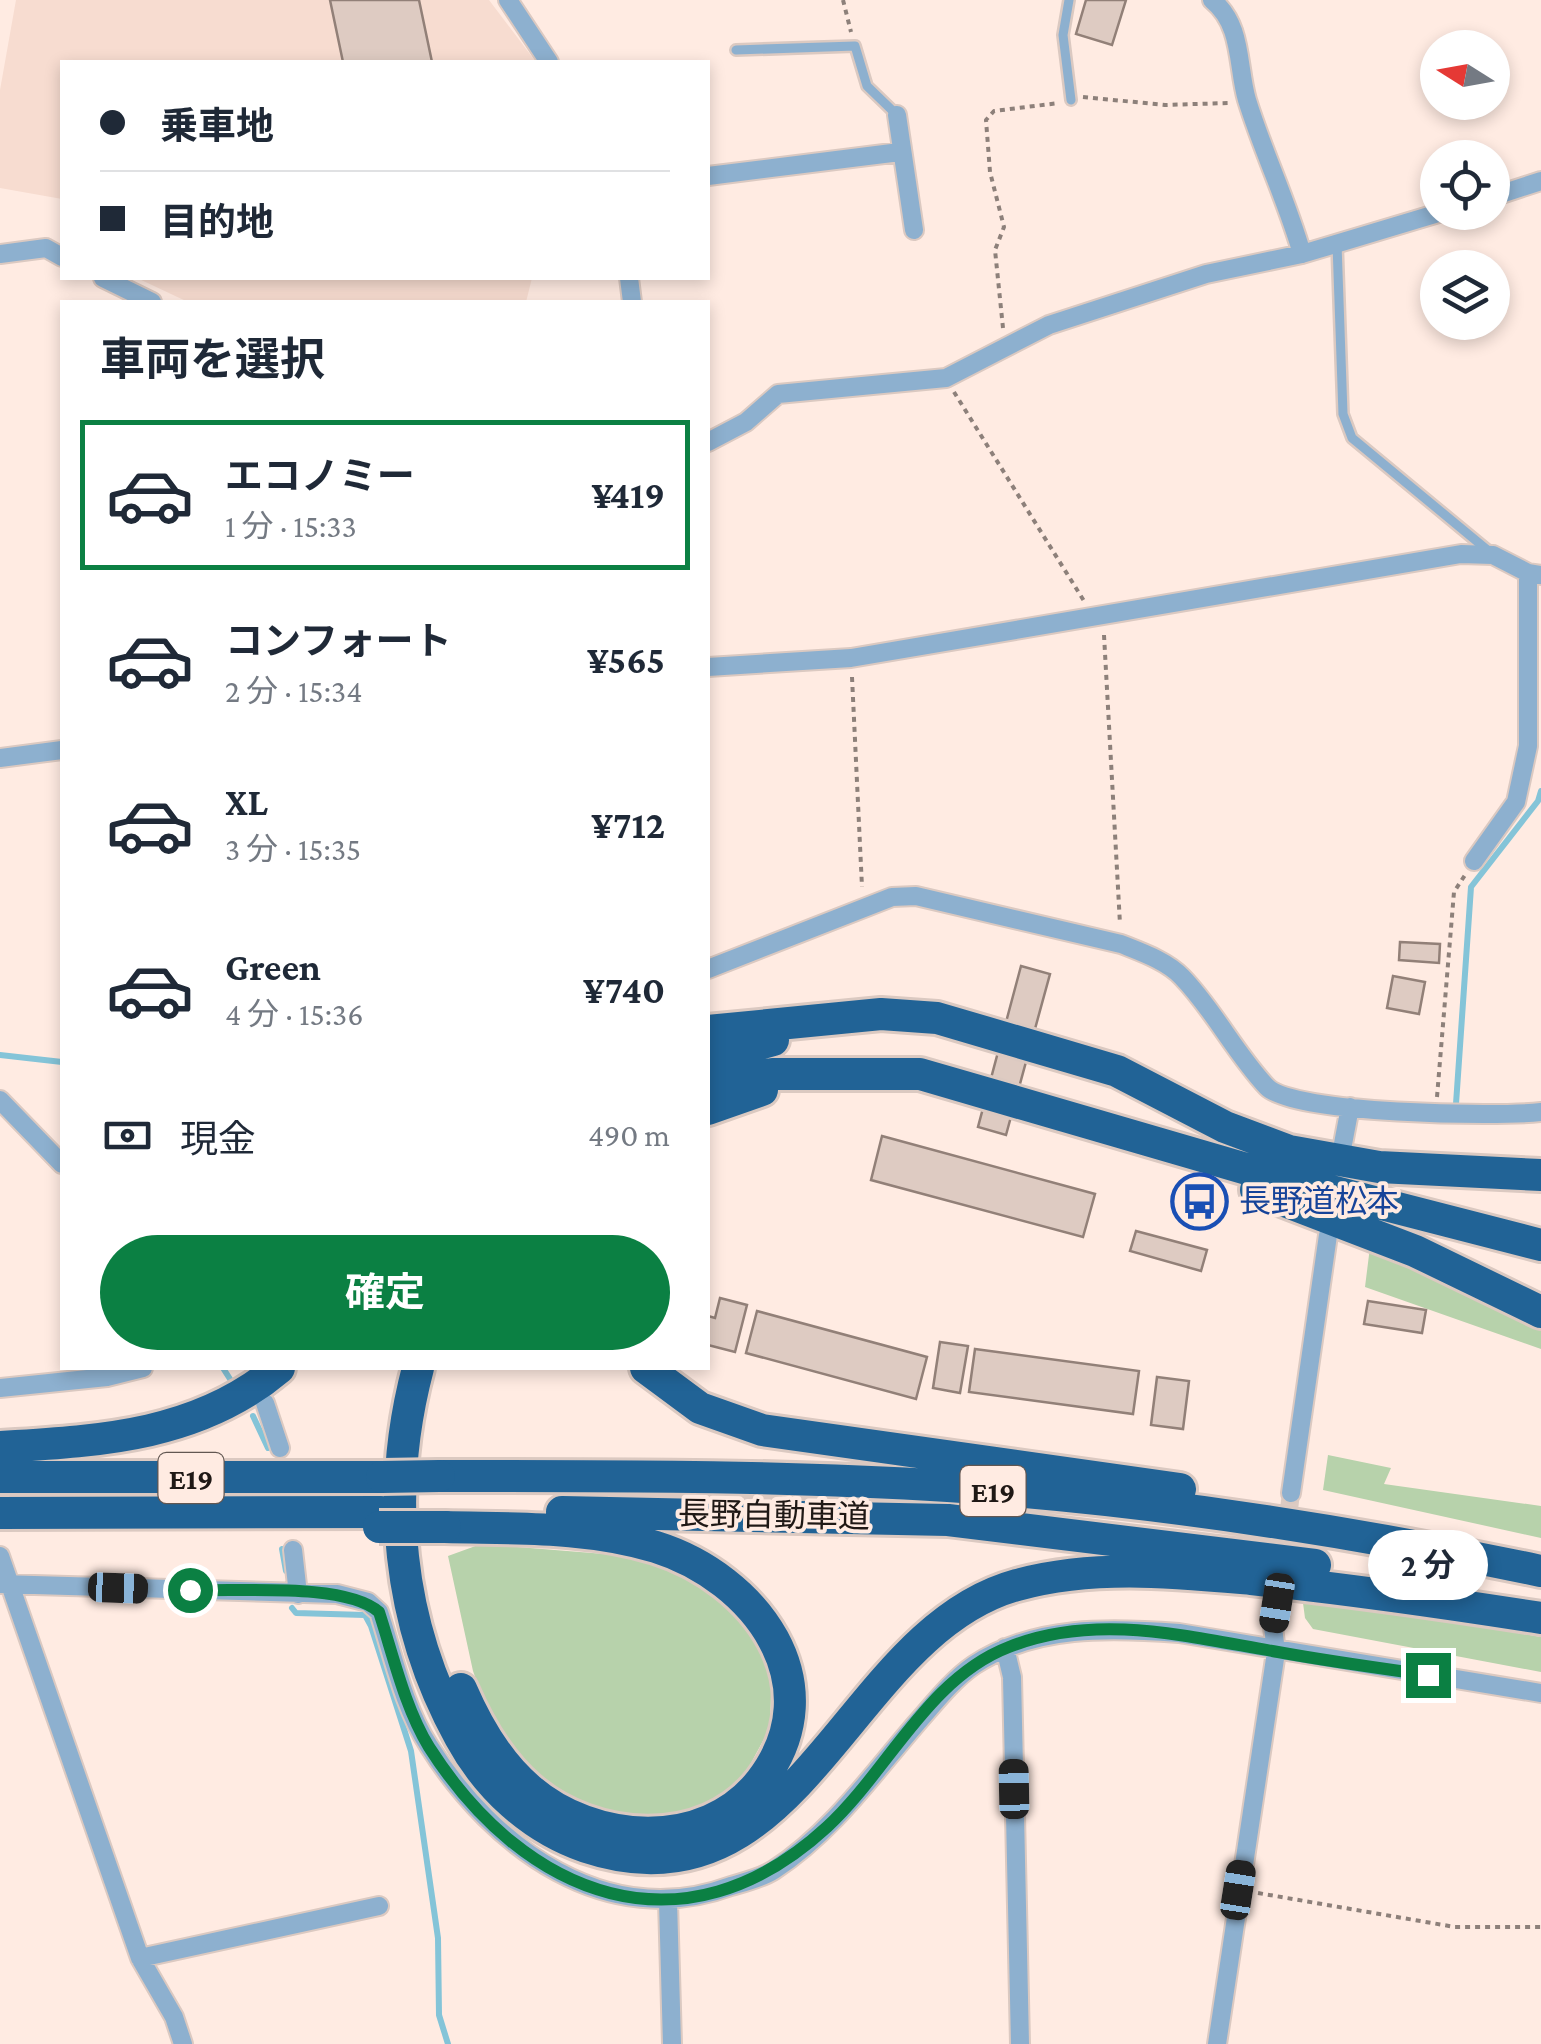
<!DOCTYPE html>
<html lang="ja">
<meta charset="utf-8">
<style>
:root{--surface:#fff;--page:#f2f2f3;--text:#1f2937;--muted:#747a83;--line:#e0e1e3;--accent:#0b8043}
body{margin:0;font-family:"Crimson Pro","Noto Sans JP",serif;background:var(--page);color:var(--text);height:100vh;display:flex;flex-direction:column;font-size:38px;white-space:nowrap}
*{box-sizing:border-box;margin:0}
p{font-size:32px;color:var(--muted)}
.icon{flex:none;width:55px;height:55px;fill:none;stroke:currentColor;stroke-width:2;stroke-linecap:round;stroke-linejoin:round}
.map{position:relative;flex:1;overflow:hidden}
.side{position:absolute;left:60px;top:300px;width:650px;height:1070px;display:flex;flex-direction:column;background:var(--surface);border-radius:0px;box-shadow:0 5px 15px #0003}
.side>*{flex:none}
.banner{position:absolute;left:60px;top:60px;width:650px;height:220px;border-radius:0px;box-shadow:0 5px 15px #0003;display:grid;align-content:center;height:220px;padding:0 40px;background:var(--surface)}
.needle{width:65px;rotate:281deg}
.tools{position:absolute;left:1420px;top:30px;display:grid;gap:20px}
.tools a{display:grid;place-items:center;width:90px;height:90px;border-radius:50%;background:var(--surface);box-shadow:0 5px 15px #0003;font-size:50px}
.end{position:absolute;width:45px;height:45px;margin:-22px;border:12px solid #0b8043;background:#fff;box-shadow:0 0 0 5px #fff}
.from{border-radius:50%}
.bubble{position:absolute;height:70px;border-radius:35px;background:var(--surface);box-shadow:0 5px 15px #0003;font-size:32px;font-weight:700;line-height:70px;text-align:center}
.car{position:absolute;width:30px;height:60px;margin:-30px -15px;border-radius:12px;box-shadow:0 0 8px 2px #0007;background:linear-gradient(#222 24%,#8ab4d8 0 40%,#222 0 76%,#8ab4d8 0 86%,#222 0)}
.banner b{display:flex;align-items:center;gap:35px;height:95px;font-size:38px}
.banner b+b{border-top:2px solid var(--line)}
.banner i{width:25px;height:25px;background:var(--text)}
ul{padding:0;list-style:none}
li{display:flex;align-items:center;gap:30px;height:150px;margin:0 20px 15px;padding:0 20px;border:5px solid transparent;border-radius:0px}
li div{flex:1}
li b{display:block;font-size:38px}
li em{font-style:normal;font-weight:700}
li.active{border-color:var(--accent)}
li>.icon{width:90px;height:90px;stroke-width:1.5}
h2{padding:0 40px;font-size:45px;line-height:120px}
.pay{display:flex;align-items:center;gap:25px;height:110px;padding:0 40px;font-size:38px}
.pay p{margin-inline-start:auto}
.action{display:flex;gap:20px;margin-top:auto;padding:20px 40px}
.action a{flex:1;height:115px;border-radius:60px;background:var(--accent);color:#fff;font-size:40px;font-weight:700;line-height:115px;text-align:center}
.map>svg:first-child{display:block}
.built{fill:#f7dcd0}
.green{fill:#b7d2ab}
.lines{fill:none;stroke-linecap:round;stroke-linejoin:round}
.stream{stroke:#84c4d8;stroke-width:6}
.building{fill:#decbc2;stroke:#928078;stroke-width:2.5}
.minor-tunnel{stroke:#ddcbc3;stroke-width:18;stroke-dasharray:18 9;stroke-linecap:butt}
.service-casing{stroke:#dbc9c1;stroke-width:14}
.minor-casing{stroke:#dbc9c1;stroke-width:22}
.motorway-casing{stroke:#dbc9c1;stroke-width:38}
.path{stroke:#8d807a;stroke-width:4;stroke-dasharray:5 5;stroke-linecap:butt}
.service{stroke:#8db0cf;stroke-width:9}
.minor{stroke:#8db0cf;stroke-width:18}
.motorway{stroke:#216396;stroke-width:32}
.motorway-bridge-casing{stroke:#dbc9c1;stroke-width:38;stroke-linecap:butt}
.motorway-bridge{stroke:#216396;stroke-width:32}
.route{stroke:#0b8043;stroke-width:12}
.labels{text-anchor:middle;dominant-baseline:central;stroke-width:8;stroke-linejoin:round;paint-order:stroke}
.shield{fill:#ffebe2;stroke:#625752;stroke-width:2.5}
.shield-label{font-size:30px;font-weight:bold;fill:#1f1815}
.transit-label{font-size:32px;fill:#164399;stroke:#ffebe2;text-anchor:start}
.street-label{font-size:32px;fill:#1f1815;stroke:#ffebe2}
</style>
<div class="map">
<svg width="1541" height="2044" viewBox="0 0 1541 2044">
<rect width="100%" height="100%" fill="#ffebe2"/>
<path class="built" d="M16 0H489L536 62H62V199L0 188V90Z
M137 278H532L526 302H188Z"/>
<path class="green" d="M1370 1247 1541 1323V1349L1365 1287Z
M1328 1455 1391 1468 1384 1484 1541 1506V1538L1323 1490Z
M481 1544 642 1557 726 1595 772 1664 770 1728 743 1778 722 1802 680 1817 621 1825 545 1789 518 1758 483 1699 473 1671 448 1556Z
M1303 1603 1400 1613 1541 1637V1672L1313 1629 1305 1618Z"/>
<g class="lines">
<path class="stream" d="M0 1055 62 1062
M1456 1104 1471 887 1538 801 1541 791
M223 1368 230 1379
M253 1416 268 1448
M282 1549 286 1571
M292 1608 296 1613 365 1615 371 1626 411 1751 438 1938 439 2015 448 2044"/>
</g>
<path class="building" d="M330 0H419L432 62H343Z
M1086 0H1126L1112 45 1076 34Z
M1400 942 1440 944 1439 963 1399 960Z
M1021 966 1050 974 1006 1135 978 1127Z
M1393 976 1425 982 1419 1014 1387 1008Z
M882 1136 1095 1194 1083 1237 871 1180Z
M1136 1231 1207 1250 1201 1271 1130 1251Z
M720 1298 747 1305 735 1352 708 1345V1316L715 1318Z
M1368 1301 1426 1310 1422 1333 1364 1324Z
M757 1311 927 1357 916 1399 746 1353Z
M940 1342 968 1346 960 1393 933 1388Z
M975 1349 1139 1371 1133 1414 969 1392Z
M1157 1377 1189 1381 1183 1429 1151 1425Z"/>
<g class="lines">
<path class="minor-tunnel" d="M1282 1567 1291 1493"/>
<defs>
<path id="service" d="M1069 0 1063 35 1071 100
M736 50 855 46 867 86 897 115
M1337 244 1343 414 1352 438 1491 553"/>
<path id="minor" d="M508 0 549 62
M1212 0C1243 25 1237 66 1247 100 1263 152 1287 201 1302 254
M897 115 914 230
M708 176 900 152
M1492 197 1541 181
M0 254 46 248 62 257
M103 278 152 302
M629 278 632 302
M708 442 746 422 778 394 946 378 1049 325 1206 274 1302 254 1442 212
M708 667 851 658 1461 554 1493 555 1528 573 1541 575
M0 758 62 750
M1474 861 1516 802 1528 746V573
M708 969 892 897 916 896 1121 944C1141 952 1167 961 1182 977 1214 1010 1235 1053 1267 1087 1293 1114 1498 1117 1541 1112
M0 1100 62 1164
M1343 1144 1350 1107
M0 1388 107 1377 143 1368
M265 1403 280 1448
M1291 1493 1328 1235
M293 1550 298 1594
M0 1556 140 1958 174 2017 183 2044
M0 1584 337 1594 368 1602 379 1612C393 1655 404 1708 429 1746 493 1848 607 1932 731 1886 745 1882 762 1878 774 1870 831 1833 872 1775 916 1724 933 1705 952 1680 974 1665 1035 1625 1110 1628 1179 1633L1541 1693
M1005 1648 1012 1677 1020 2044
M668 1901 672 2044
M140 1958 379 1906
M1217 2044 1276 1652 1273 1627 1277 1603"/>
<path id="motorway" d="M708 1031 881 1014 937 1018 1117 1071 1225 1127 1289 1151 1379 1167 1541 1175
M708 1058 773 1040
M708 1082 774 1074H920L1250 1170 1541 1245
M708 1109 762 1090
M1256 1190 1415 1251 1541 1312
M418 1368C385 1493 397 1623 460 1737 487 1787 531 1828 586 1847 801 1919 845 1632 1017 1585 1093 1564 1173 1572 1251 1579 1348 1589 1445 1603 1541 1618
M646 1368 700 1408 762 1430 1180 1489
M0 1447C100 1441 199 1436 279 1368
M439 1476C608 1476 778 1475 948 1486 1146 1499 1346 1530 1541 1571
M0 1477H382
M562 1512 948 1520 1315 1565
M0 1513 381 1512
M445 1527C516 1529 588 1526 656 1547 755 1578 835 1684 761 1781 705 1853 592 1844 529 1789 498 1763 477 1726 461 1689"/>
</defs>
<use href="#service" class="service-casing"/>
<use href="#minor" class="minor-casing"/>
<use href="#motorway" class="motorway-casing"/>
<path class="path" d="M843 0 851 32
M1083 97 1165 105 1228 103
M1003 328 995 250 1004 227 990 172 986 120 994 111 1059 103
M954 392 1084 601
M1104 635 1120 924
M852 677 862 887
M1437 1097 1454 892 1465 875
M1258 1893 1455 1927H1541"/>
<use href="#service" class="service"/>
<use href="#minor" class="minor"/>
<use href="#motorway" class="motorway"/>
<defs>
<path id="motorway-bridge" d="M382 1477 439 1476
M379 1527H445"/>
</defs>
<use href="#motorway-bridge" class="motorway-bridge-casing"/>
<use href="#motorway-bridge" class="motorway-bridge"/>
</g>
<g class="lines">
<path class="route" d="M190 1590C237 1592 345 1582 379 1612 393 1655 405 1708 429 1747 525 1898 684 1959 827 1827 888 1771 928 1678 1009 1647 1097 1612 1189 1637 1278 1652 1327 1661 1378 1668 1428 1675"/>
</g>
<defs>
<symbol id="bus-ring" viewBox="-11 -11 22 22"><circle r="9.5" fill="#ffebe2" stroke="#1a4fb4" stroke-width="1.5"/><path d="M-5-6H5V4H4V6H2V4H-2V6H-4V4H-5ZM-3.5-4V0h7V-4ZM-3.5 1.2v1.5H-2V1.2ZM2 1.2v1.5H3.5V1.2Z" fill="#1a4fb4"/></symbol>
</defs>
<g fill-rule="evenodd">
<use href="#bus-ring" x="1168" y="1170" width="63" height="63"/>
</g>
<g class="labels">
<g class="shield">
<rect x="158.5" y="1453" width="65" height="50" rx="8"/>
<rect x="960.5" y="1466" width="65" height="50" rx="8"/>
</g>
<g class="shield-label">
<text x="191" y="1478">E19</text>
<text x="993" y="1491">E19</text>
</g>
<g class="transit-label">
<text x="1239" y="1201">長野道松本</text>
</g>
<g class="street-label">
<text transform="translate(774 1515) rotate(1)">長野自動車道</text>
</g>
</g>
</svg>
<div class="tools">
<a><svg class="needle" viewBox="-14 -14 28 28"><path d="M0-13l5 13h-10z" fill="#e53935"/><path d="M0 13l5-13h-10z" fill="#747a83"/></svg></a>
<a><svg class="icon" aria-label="locate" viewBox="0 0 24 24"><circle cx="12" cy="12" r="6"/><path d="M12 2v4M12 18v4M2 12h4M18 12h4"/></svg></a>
<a><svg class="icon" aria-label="layers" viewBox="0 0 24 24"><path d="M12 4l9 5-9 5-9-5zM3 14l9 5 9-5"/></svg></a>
</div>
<i class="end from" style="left:190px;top:1590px"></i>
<i class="end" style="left:1428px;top:1675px"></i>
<div class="bubble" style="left:1368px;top:1530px;width:120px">2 分</div>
<i class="car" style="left:118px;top:1588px;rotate:92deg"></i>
<i class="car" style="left:1277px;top:1603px;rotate:189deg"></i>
<i class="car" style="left:1014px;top:1789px;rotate:359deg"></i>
<i class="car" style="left:1238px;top:1890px;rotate:9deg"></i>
<div class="banner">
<b><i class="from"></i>乗車地</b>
<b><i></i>目的地</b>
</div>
<section class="side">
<h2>車両を選択</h2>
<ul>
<li class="active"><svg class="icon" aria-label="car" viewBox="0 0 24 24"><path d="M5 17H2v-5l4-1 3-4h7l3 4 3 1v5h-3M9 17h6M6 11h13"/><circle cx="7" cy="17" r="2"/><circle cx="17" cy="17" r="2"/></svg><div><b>エコノミー</b><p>1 分 · 15:33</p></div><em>¥419</em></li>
<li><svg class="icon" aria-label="car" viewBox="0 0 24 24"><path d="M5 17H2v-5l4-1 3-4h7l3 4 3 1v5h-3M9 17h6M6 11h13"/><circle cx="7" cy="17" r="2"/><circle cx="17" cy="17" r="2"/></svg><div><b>コンフォート</b><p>2 分 · 15:34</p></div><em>¥565</em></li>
<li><svg class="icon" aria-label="car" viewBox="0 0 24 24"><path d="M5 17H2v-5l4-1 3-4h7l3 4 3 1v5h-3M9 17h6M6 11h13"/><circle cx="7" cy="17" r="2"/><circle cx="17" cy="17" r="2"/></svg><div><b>XL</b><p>3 分 · 15:35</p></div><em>¥712</em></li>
<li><svg class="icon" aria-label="car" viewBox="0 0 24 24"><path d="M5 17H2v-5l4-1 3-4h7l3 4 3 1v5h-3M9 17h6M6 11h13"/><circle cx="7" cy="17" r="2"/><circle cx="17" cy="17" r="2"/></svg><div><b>Green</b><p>4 分 · 15:36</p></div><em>¥740</em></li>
</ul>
<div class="pay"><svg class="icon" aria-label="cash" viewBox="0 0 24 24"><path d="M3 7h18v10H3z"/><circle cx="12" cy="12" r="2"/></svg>現金<p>490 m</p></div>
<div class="action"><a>確定</a></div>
</section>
</div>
